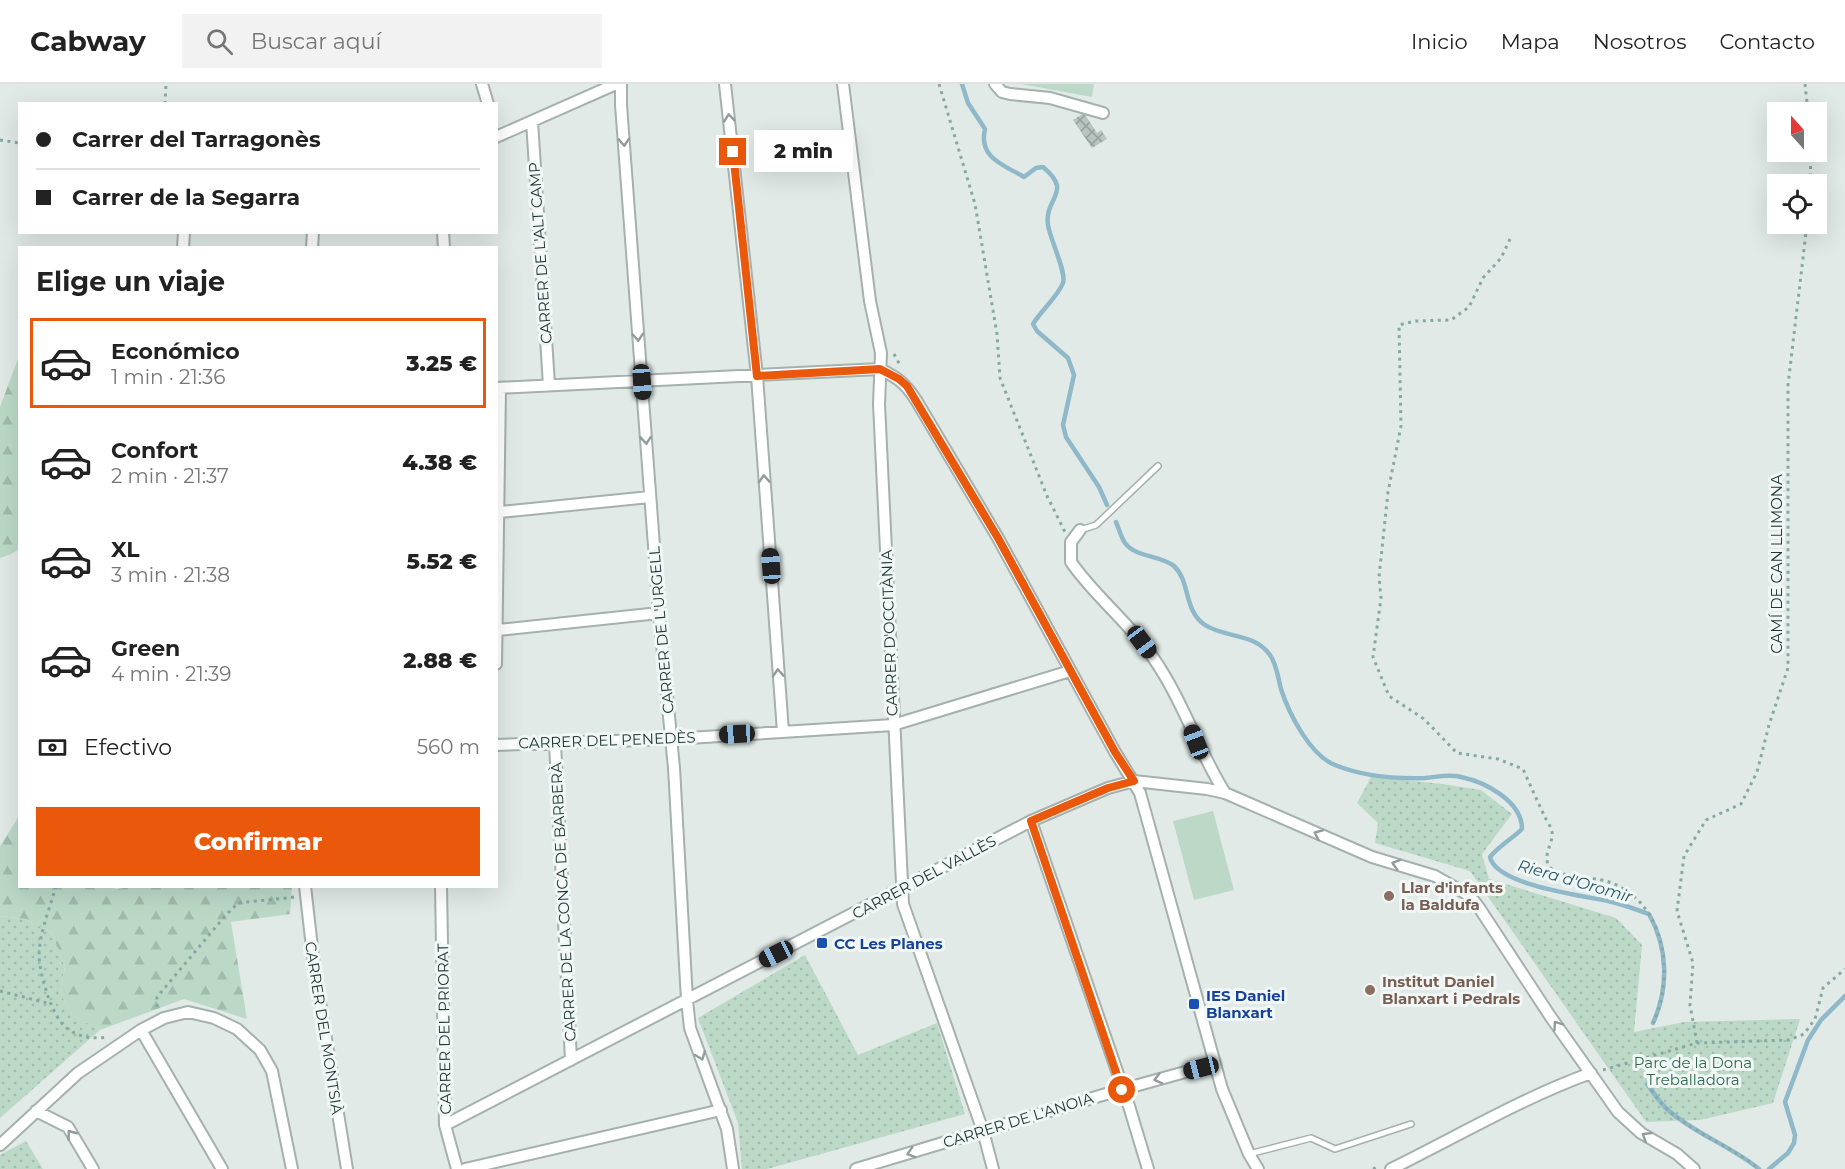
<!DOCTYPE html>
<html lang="es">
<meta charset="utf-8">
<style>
:root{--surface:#fff;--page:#f2f2f2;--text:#222;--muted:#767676;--line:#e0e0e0;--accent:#ea580c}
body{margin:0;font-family:Montserrat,sans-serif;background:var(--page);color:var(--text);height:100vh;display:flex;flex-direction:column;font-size:22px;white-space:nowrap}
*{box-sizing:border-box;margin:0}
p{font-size:20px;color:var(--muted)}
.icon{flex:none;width:33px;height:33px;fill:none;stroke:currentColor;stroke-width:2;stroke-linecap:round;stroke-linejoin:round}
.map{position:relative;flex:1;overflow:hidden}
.details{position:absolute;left:18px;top:162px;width:480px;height:642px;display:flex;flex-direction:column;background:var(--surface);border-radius:0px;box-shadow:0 6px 24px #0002}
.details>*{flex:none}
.top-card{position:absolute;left:18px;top:18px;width:480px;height:132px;border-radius:0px;box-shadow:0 6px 24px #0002;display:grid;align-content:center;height:132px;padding:0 18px;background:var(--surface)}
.needle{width:39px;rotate:339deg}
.tools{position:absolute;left:1767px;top:18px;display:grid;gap:12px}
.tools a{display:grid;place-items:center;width:60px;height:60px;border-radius:0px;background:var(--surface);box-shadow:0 6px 24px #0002;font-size:30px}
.end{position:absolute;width:27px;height:27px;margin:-14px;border:8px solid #ea580c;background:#fff;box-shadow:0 0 0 3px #fff}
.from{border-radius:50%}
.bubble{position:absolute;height:42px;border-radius:0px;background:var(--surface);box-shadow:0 6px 24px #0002;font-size:20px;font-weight:800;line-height:42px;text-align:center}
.car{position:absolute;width:18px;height:36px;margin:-18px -9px;border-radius:8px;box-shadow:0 0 4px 2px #0007;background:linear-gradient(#222 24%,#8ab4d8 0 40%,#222 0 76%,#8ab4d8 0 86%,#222 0)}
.top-card b{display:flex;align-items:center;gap:21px;height:57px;font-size:22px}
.top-card b+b{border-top:2px solid var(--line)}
.top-card i{width:15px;height:15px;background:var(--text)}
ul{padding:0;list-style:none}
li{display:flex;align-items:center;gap:18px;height:90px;margin:0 12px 9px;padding:0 6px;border:3px solid transparent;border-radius:0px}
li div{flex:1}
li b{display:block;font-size:22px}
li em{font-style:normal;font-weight:800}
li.active{border-color:var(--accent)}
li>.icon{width:54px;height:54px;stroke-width:1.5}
h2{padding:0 18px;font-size:27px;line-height:72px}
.pay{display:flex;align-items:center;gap:15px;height:66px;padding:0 18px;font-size:22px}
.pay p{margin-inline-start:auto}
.action{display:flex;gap:12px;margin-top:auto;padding:12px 18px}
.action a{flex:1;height:69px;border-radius:0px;background:var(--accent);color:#fff;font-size:24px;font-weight:800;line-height:69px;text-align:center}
header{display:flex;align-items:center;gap:36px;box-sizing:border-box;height:84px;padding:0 30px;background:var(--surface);border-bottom:2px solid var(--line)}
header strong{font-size:28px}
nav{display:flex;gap:33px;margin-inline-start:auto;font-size:21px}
.search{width:420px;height:54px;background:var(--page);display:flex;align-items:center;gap:15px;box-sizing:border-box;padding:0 21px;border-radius:0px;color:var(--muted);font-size:22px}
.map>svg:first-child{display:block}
.green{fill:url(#green-dots)}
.forest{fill:url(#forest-firs)}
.pitch{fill:#bcd9c8}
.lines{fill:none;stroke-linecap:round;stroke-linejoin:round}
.stream{stroke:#8fb8c9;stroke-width:4.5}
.building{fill:url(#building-cross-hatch)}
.lane-casing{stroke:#a4b1ae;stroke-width:8}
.street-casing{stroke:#a4b1ae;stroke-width:14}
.path{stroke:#85aaa3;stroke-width:3;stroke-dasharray:3 4.5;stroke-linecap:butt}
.lane{stroke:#fff;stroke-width:5}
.street{stroke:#fff;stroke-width:10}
.oneway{stroke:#919c9a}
.route{stroke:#ea580c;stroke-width:8}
.education-dot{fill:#8d6e63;stroke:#f1f7f5;stroke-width:2}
.transit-dot{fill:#1a4fb4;stroke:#f1f7f5;stroke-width:2}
.labels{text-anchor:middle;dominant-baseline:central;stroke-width:6;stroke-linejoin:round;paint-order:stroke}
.street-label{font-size:15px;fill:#233836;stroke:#f1f7f5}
.education-label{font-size:15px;font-weight:bold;fill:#785e54;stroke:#f1f7f5;text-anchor:start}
.transit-label{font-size:15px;font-weight:bold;fill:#164399;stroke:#f1f7f5;text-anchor:start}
.park-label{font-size:15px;fill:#326b50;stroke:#f1f7f5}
.water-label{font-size:16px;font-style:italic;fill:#24576d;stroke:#f1f7f5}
</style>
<header>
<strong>Cabway</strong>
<div class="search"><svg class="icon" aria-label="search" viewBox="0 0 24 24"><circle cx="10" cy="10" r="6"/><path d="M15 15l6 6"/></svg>Buscar aquí</div>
<nav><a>Inicio</a><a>Mapa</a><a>Nosotros</a><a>Contacto</a></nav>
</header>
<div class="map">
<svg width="1845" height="1085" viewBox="0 0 1845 1085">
<defs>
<pattern id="green-dots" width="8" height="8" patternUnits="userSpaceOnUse" patternTransform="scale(1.5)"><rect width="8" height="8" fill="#bcd9c8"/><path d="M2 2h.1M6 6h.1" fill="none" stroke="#a1bbac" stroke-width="1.8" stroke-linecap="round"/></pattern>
<pattern id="forest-firs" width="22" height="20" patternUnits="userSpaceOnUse" patternTransform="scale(1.5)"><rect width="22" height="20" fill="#bcd9c8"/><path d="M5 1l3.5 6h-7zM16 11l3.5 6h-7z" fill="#a1bbac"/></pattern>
<pattern id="building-cross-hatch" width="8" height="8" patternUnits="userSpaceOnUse" patternTransform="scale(1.5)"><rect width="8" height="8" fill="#b7c4c0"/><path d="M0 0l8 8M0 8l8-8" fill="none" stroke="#94a09d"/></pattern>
</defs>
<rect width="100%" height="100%" fill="#e1eae7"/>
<path class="green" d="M1371 693 1443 700 1481 706 1512 730 1482 770 1489 795 1616 834 1642 861 1634 948 1684 938 1800 935 1773 1019 1700 1036 1646 1038 1470 787 1375 759 1378 739 1357 719Z
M0 832 26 835 52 849 65 883 60 908 72 931 100 946 0 1034Z
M805 871 858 971 937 939 965 1030 767 1085H742L738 1039 698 934Z
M26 1057 43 1085H0V1071Z"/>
<path class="forest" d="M19 272V465L11 470 0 474V323Z
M19 732 20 802H106L116 805 140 802 292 803 290 830 231 838 247 935 184 915 100 946 72 931 60 908 65 883 52 849 26 835 0 832V762Z"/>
<path class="pitch" d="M1021 0H1094L1092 13Z
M1213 727 1234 806 1194 816 1173 737Z"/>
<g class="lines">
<path class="stream" d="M962 0 968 19 985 45C978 74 1004 81 1024 93L1036 84 1043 83C1074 109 1044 113 1048 141 1050 155 1067 189 1063 199 1058 212 1041 227 1033 240L1037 247 1068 274 1074 291 1063 341 1066 353 1099 403 1107 421
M1116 438C1119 445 1121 453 1125 459 1136 474 1161 471 1174 482 1191 498 1183 526 1205 541 1225 554 1255 549 1270 571 1277 581 1278 594 1281 605 1289 630 1310 671 1335 681 1362 692 1395 695 1425 694 1436 693 1450 690 1461 693 1485 698 1522 717 1522 745 1512 755 1500 761 1490 773 1496 801 1583 812 1608 817 1622 820 1635 825 1649 830 1668 864 1669 904 1653 939
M1647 1000C1653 1008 1660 1019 1668 1026 1695 1050 1731 1062 1759 1085
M1769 1085 1788 1069 1794 1059 1795 1051 1785 1018 1808 956 1821 936 1845 912"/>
</g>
<path class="building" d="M1084 29 1097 49 1101 46 1107 55 1092 64 1073 36Z"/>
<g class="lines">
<defs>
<path id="lane" d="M1080 446 1096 441 1158 382
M1249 1070 1311 1054 1335 1065 1411 1040"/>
<path id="street" d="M482 0 488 20
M621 0V21L659 529 674 684 687 916 690 944 727 1045 733 1085
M725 0 757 292 783 648
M843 0 870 217 881 269 879 320 903 820 983 1047 993 1085
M995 0 1002 8 1010 10 1050 14 1103 29
M532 37 549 301
M496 53 616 0
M443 148 444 164
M183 164 184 148
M312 164 313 148
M880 285C898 294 905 299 916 316L998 454 1115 668 1140 709 1222 1005 1249 1070 1258 1085
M496 304 880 285
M500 428 650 413
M1080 446 1071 458V478C1095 513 1131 540 1154 575 1183 617 1198 666 1225 709
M498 546 659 529
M496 580 500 304
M555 659 571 976
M496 661 672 655 893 641 1070 587
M1031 737 1129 1022 1148 1085
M305 802 314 881 347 1085
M441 802 445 1041 457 1085
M141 946 222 1085
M36 1027 68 1043 93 1085
M445 1041 1031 737 1108 704 1134 697 1207 705 1225 709 1372 773 1435 792 1465 809 1474 817 1480 825 1550 932 1618 1028 1641 1049 1677 1070 1694 1085
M0 1061 78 989 141 946 164 934 188 928 214 934 237 945 260 966 272 987 292 1085
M465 1085 721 1026
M856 1085 1106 1010 1214 980
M1391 1085C1458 1052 1522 1014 1591 989"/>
</defs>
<use href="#lane" class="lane-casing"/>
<use href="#street" class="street-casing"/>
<path class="path" d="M939 0 975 120 997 250 1000 294 1047 412 1065 448
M1805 0 1808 28
M165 20 166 0
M0 56 20 59
M1810 100 1811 68
M1510 155 1501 174 1483 194 1469 223 1451 236 1415 237 1399 241 1401 342 1388 408 1379 493 1381 514 1373 573 1389 612 1424 635 1457 669 1498 675 1523 685C1530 701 1537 716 1544 731 1546 736 1551 742 1552 748 1554 759 1541 772 1550 783 1559 794 1592 793 1606 797 1665 815 1676 890 1653 939
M894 270 901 283
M56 802C50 824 40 847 39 870 39 889 52 935 68 945 80 954 94 955 108 953
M0 907 51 920
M157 923V913L225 832 238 819 295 813
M1697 959 1690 921 1693 879 1677 827 1684 772 1706 736 1741 720 1757 688 1769 641 1788 584V301L1807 140
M1603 986 1697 959 1789 956 1804 950 1815 935 1823 904 1845 885
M1647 1000C1653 1008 1660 1019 1668 1026 1695 1050 1731 1062 1759 1085
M1373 1085 1379 1082"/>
<use href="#lane" class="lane"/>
<use href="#street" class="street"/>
</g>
<defs><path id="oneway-chevron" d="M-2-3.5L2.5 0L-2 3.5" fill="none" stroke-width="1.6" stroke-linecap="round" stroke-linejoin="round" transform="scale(1.5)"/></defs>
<g class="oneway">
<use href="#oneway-chevron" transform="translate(729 34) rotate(-96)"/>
<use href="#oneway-chevron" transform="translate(624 58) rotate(86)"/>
<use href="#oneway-chevron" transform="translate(638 253) rotate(86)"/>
<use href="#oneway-chevron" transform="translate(646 356) rotate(86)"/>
<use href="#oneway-chevron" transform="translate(764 395) rotate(-94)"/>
<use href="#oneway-chevron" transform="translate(778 589) rotate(-94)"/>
<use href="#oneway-chevron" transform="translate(1318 750) rotate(-156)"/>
<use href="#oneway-chevron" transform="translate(1396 780) rotate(-164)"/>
<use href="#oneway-chevron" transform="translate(1557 941) rotate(-125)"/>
<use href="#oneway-chevron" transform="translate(701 972) rotate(69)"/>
<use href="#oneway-chevron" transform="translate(1158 995) rotate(166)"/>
<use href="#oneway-chevron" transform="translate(71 1050) rotate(-127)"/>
<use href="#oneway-chevron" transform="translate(1646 1052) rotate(-148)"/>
<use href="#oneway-chevron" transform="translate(911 1069) rotate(163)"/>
</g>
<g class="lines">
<path class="route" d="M733 68 757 292 880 285 899 295 907 302 998 454 1115 668 1134 697 1108 704 1031 737 1122 1006"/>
</g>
<g class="education-dot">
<circle cx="1389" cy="812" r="6"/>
<circle cx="1370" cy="906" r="6"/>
</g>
<g class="transit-dot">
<rect x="816" y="853" width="12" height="12" rx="3"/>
<rect x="1188" y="914" width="12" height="12" rx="3"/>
</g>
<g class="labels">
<g class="street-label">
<text transform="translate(540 169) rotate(-94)">CARRER DE L'ALT CAMP</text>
<text transform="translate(1776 480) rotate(-90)">CAMÍ DE CAN LLIMONA</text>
<text transform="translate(661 546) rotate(-95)">CARRER DE L'URGELL</text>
<text transform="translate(889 549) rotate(-92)">CARRER D'OCCITÀNIA</text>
<text transform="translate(607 656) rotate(-2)">CARRER DEL PENEDÈS</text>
<text transform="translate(924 793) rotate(-28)">CARRER DEL VALLÈS</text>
<text transform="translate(563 818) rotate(-93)">CARRER DE LA CONCA DE BARBERÀ</text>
<text transform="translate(324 944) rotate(81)">CARRER DEL MONTSIÀ</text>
<text transform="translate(444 945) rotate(-91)">CARRER DEL PRIORAT</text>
<text transform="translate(1018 1036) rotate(-17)">CARRER DE L'ANOIA</text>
</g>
<g class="education-label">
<text x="1401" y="803">Llar d'infants<tspan x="1401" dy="17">la Baldufa</tspan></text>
<text x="1382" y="897">Institut Daniel<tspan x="1382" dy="17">Blanxart i Pedrals</tspan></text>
</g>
<g class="transit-label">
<text x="834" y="859">CC Les Planes</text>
<text x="1206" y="911">IES Daniel<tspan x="1206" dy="17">Blanxart</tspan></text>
</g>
<g class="park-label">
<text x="1693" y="978">Parc de la Dona<tspan x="1693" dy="17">Treballadora</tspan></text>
</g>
<g class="water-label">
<text transform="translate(1575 797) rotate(16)">Riera d'Oromir</text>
</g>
</g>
</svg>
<div class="tools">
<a><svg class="needle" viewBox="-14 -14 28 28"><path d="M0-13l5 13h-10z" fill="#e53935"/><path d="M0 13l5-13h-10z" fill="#767676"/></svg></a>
<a><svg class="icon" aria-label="locate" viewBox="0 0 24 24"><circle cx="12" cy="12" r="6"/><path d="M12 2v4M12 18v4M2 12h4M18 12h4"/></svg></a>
</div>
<i class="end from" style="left:1122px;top:1006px"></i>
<i class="end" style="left:733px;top:68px"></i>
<div class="bubble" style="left:754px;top:46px;width:99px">2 min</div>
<i class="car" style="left:642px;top:298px;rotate:176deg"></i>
<i class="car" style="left:771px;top:482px;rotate:356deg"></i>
<i class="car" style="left:1142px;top:558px;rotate:143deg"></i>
<i class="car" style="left:737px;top:650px;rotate:267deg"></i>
<i class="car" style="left:1196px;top:658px;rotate:339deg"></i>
<i class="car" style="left:776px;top:870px;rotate:243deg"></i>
<i class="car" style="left:1201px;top:984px;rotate:256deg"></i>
<div class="top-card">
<b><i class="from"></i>Carrer del Tarragonès</b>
<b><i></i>Carrer de la Segarra</b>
</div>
<section class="details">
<h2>Elige un viaje</h2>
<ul>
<li class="active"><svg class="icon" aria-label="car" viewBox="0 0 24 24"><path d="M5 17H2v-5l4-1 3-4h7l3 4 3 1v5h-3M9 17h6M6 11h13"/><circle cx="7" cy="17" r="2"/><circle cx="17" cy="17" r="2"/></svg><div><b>Económico</b><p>1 min · 21:36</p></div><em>3.25 €</em></li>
<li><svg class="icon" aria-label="car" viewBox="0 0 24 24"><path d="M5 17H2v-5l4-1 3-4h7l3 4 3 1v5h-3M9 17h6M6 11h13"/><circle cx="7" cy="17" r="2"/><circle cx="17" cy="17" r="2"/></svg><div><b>Confort</b><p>2 min · 21:37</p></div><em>4.38 €</em></li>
<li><svg class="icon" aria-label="car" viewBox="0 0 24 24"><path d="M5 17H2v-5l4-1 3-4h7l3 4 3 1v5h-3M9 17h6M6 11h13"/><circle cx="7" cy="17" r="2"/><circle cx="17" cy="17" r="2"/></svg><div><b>XL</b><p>3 min · 21:38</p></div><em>5.52 €</em></li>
<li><svg class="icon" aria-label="car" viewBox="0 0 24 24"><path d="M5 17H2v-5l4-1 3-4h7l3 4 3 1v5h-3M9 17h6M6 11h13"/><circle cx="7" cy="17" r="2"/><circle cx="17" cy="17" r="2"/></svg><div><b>Green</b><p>4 min · 21:39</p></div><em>2.88 €</em></li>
</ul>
<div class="pay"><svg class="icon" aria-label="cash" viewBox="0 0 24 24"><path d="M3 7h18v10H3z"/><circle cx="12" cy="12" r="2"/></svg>Efectivo<p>560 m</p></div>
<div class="action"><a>Confirmar</a></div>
</section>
</div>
